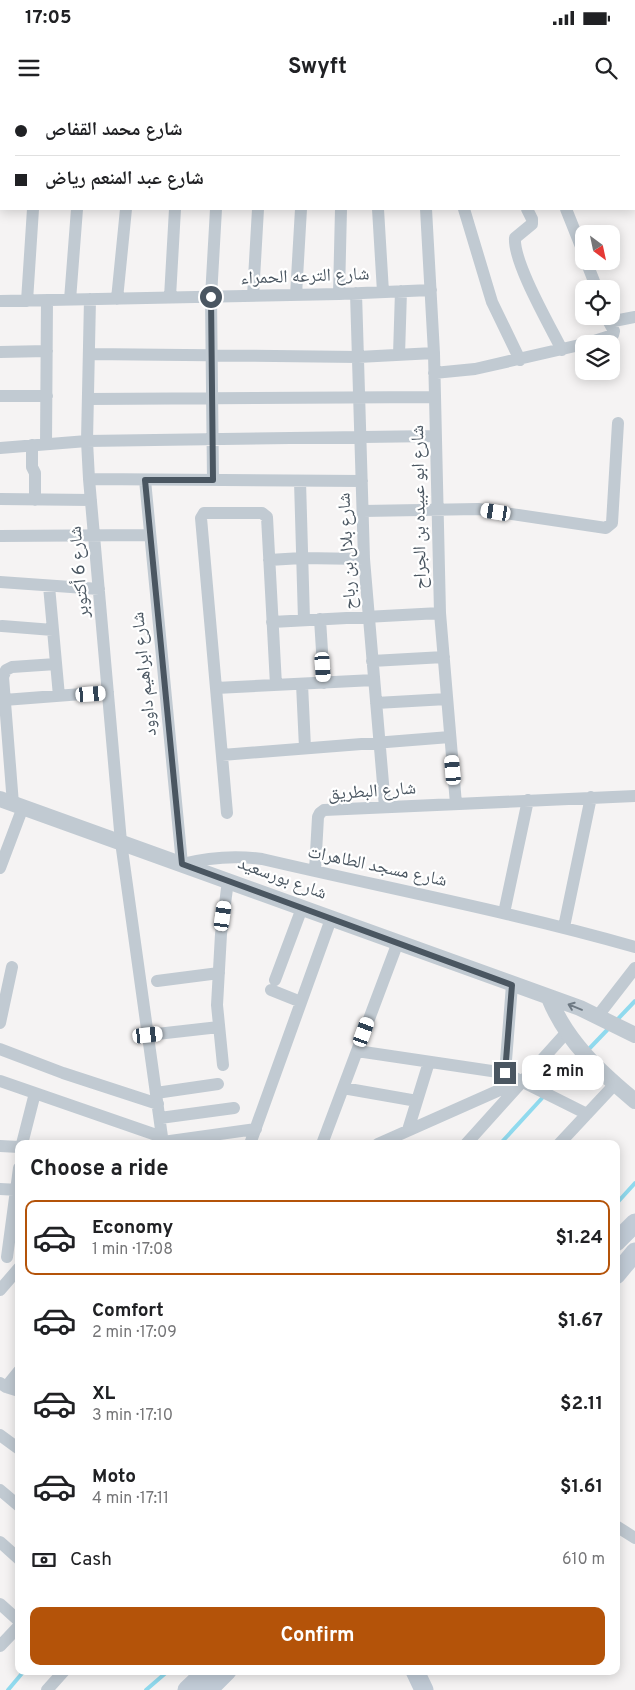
<!DOCTYPE html>
<meta charset="utf-8">
<style>
:root{--surface:#fff;--page:#f2f2f2;--text:#202124;--muted:#757577;--line:#e0e0e0;--accent:#b45309}
body{margin:0;font-family:Overpass,"Noto Naskh Arabic",sans-serif;background:var(--page);color:var(--text);height:100vh;display:flex;flex-direction:column;font-size:19px;white-space:nowrap}
*{box-sizing:border-box;margin:0}
p{font-size:16px;color:var(--muted)}
.icon{flex:none;width:28px;height:28px;fill:none;stroke:currentColor;stroke-width:2;stroke-linecap:round;stroke-linejoin:round}
.map{position:relative;flex:1;overflow:hidden}
.panel{position:absolute;left:15px;top:1040px;width:605px;height:535px;display:flex;flex-direction:column;background:var(--surface);border-radius:10px;box-shadow:0 2px 12px #0003}
.panel>*{flex:none}
.guide{position:absolute;left:0px;top:0px;width:635px;height:110px;box-shadow:0 2px 12px #0003;display:grid;align-content:center;height:110px;padding:0 15px;background:var(--surface)}
.needle{width:32px;rotate:147deg}
.tools{position:absolute;left:575px;top:125px;display:grid;gap:10px}
.tools a{display:grid;place-items:center;width:45px;height:45px;border-radius:10px;background:var(--surface);box-shadow:0 2px 12px #0003;font-size:25px}
.end{position:absolute;width:22px;height:22px;margin:-11px;border:6px solid #4a5661;background:#fff;box-shadow:0 0 0 2px #fff}
.from{border-radius:50%}
.bubble{position:absolute;height:35px;border-radius:10px;background:var(--surface);box-shadow:0 2px 12px #0003;font-size:16px;font-weight:700;line-height:35px;text-align:center}
.car{position:absolute;width:15px;height:30px;margin:-15px -8px;border-radius:6px;box-shadow:0 0 4px 1px #0007;background:linear-gradient(#fff 24%,#345 0 40%,#fff 0 76%,#345 0 86%,#fff 0)}
.guide b{display:flex;align-items:center;gap:18px;height:48px;font-size:19px}
.guide b+b{border-top:1px solid var(--line)}
.guide i{width:12px;height:12px;background:var(--text)}
ul{padding:0;list-style:none}
li{display:flex;align-items:center;gap:15px;height:75px;margin:0 10px 8px;padding:0 5px;border:2px solid transparent;border-radius:10px}
li div{flex:1}
li b{display:block;font-size:19px}
li em{font-style:normal;font-weight:700}
li.active{border-color:var(--accent)}
li>.icon{width:45px;height:45px;stroke-width:1.5}
h2{padding:0 15px;font-size:22px;line-height:60px}
.pay{display:flex;align-items:center;gap:12px;height:55px;padding:0 15px;font-size:19px}
.pay p{margin-inline-start:auto}
.action{display:flex;gap:10px;margin-top:auto;padding:10px 15px}
.action a{flex:1;height:58px;border-radius:10px;background:var(--accent);color:#fff;font-size:20px;font-weight:700;line-height:58px;text-align:center}
.status{display:flex;justify-content:space-between;align-items:center;height:35px;padding:0 25px;background:var(--surface);direction:ltr}
.status svg{height:14px;fill:currentColor}
header{display:flex;justify-content:space-between;align-items:center;height:65px;padding:0 15px;background:var(--surface);font-size:22px;font-weight:700}
.map>svg:first-child{display:block}
.lines{fill:none;stroke-linecap:round;stroke-linejoin:round}
.stream{stroke:#90daee;stroke-width:4}
.minor{stroke:#c1cad2;stroke-width:12}
.tertiary{stroke:#c1cad2;stroke-width:16}
.secondary{stroke:#c1cbd6;stroke-width:19}
.oneway{stroke:#6e7983}
.route{stroke:#4a5661;stroke-width:6}
.labels{text-anchor:middle;dominant-baseline:central;stroke-width:4.5;stroke-linejoin:round;paint-order:stroke}
.street-label{font-size:18px;fill:#4a5661;stroke:#fff}
</style>
<div class="status"><b>17:05</b><svg viewBox="0 0 49 12"><path d="M0 12V9h3v3zM5 12V6h3v6zM10 12V3h3v9zM15 12V0h3v12zM26 1h20v11H26zM47 4h2v5h-2z"/></svg></div>
<header><svg class="icon" aria-label="menu" viewBox="0 0 24 24"><path d="M4 6h16M4 12h16M4 18h16"/></svg>Swyft<svg class="icon" aria-label="search" viewBox="0 0 24 24"><circle cx="10" cy="10" r="6"/><path d="M15 15l6 6"/></svg></header>
<div class="map">
<svg width="635" height="1590" viewBox="0 0 635 1590">
<rect width="100%" height="100%" fill="#f5f3f3"/>
<g class="lines">
<path class="stream" d="M616 921 635 901
M587 951 610 927
M549 991 582 956
M500 1044 544 996
M616 1104 635 1083
M8 1590 24 1571
M146 1590 168 1571"/>
<path class="minor" d="M302 0V1
M360 0V1
M405 0V1
M439 0V1
M485 0V1
M541 0V1
M599 0V1
M39 1V0
M85 1V0
M161 1V0
M223 1V0
M264 1V0
M634 53H635
M378 109 383 192
M426 109 434 253 440 513 456 704
M464 109 492 202 520 260
M527 109 532 119V124L515 138C513 162 550 226 562 250
M566 109 584 154
M586 161 597 189
M356 193 364 459 385 707
M339 194 341 109
M296 195 301 109
M253 196 258 109
M170 197 175 109
M90 199 87 341 89 379 121 742 163 1044
M117 199 126 109
M70 200 77 109
M0 201 339 194 431 190
M27 201 33 109
M585 244 613 235 614 231 609 222 635 217
M0 252 47 251
M89 254 358 257 434 253
M399 255 401 191
M434 273 475 269 584 244
M0 296H47
M88 299 435 297
M46 344 47 200
M32 345V367L35 373V400
M0 348 87 341 435 336
M89 379 362 381
M145 380 182 764C210 757 234 755 262 759 386 788 512 812 635 847
M213 380 211 197 216 109
M300 381 304 520
M0 399 91 400
M363 411 478 409 606 428 612 423 618 323
M0 436 149 435
M269 460 302 458 364 459
M0 482 99 489
M49 486 59 596
M320 519 324 583
M272 522 440 513
M2 526 53 530
M372 561 444 557
M302 584 305 648
M216 588 374 580
M4 600 108 592
M376 603 447 599
M222 655 450 637
M13 704 3 577 6 570 12 567 56 564
M227 713 201 418 204 413H262L267 417 276 585
M0 768 23 707
M315 771 318 717 320 713 324 710 635 696
M504 813 528 700
M564 827 591 697
M275 880 302 808
M157 881 219 873
M271 890 301 902
M597 917 635 868
M0 923 12 867
M148 935 219 927
M0 949 63 973 158 1004
M357 951 505 973 587 1014
M223 965 217 905 221 834 228 781
M0 981 162 1037
M506 981 505 973 512 885
M343 988 417 1001
M156 993 218 984
M160 1018 234 1008
M408 1030 429 962
M163 1042 256 1029
M22 1044 35 993
M250 1044 331 819
M322 1044 398 842
M378 1044 520 981
M466 1044 566 933
M559 1044 615 984
M0 1046 19 1047
M0 1089 19 1090
M7 1157 19 1068
M0 1190 19 1168
M0 1283 6 1287 19 1291
M6 1287 19 1271
M0 1335 19 1349
M0 1390 19 1406
M616 1426 635 1438
M0 1442 19 1459
M0 1504 19 1521
M0 1546 19 1526
M47 1590 64 1571"/>
<path class="tertiary" d="M0 699 580 908 635 935
M549 898C567 942 599 971 635 1001"/>
<path class="secondary" d="M616 1142 635 1123
M616 1175 635 1152
M415 1571 424 1590
M187 1590 207 1571
M208 1590 227 1571"/>
</g>
<defs><path id="oneway-shaft" d="M-6 0H5M1.5-3L5.5 0L1.5 3" fill="none" stroke-width="1.6" stroke-linecap="round" stroke-linejoin="round" transform="scale(1.25)"/></defs>
<use class="oneway" href="#oneway-shaft" transform="translate(575 907) rotate(-158)"/>
<g class="lines">
<path class="route" d="M211 197 213 380H145L182 764 512 885 505 973"/>
</g>
<g class="labels">
<g class="street-label">
<text transform="translate(305 177) rotate(-2)">شارع الترعه الحمراء</text>
<text transform="translate(420 407) rotate(-91)">شارع ابو عبيده بن الجراح</text>
<text transform="translate(348 451) rotate(-93)">شارع بلال بن رباح</text>
<text transform="translate(80 472) rotate(-95)">شارع 6 أكتوبر</text>
<text transform="translate(145 574) rotate(-96)">شارع ابراهيم داوود</text>
<text transform="translate(372 692) rotate(-4)">شارع البطريق</text>
<text transform="translate(377 767) rotate(12)">شارع مسجد الطاهرات</text>
<text transform="translate(282 779) rotate(20)">شارع بورسعيد</text>
</g>
</g>
</svg>
<div class="tools">
<a><svg class="needle" viewBox="-14 -14 28 28"><path d="M0-13l5 13h-10z" fill="#e53935"/><path d="M0 13l5-13h-10z" fill="#757577"/></svg></a>
<a><svg class="icon" aria-label="locate" viewBox="0 0 24 24"><circle cx="12" cy="12" r="6"/><path d="M12 2v4M12 18v4M2 12h4M18 12h4"/></svg></a>
<a><svg class="icon" aria-label="layers" viewBox="0 0 24 24"><path d="M12 4l9 5-9 5-9-5zM3 14l9 5 9-5"/></svg></a>
</div>
<i class="end from" style="left:211px;top:197px"></i>
<i class="end" style="left:505px;top:973px"></i>
<div class="bubble" style="left:522px;top:955px;width:82px">2 min</div>
<i class="car" style="left:496px;top:412px;rotate:279deg"></i>
<i class="car" style="left:323px;top:567px;rotate:176deg"></i>
<i class="car" style="left:91px;top:594px;rotate:86deg"></i>
<i class="car" style="left:453px;top:670px;rotate:355deg"></i>
<i class="car" style="left:223px;top:816px;rotate:8deg"></i>
<i class="car" style="left:364px;top:932px;rotate:20deg"></i>
<i class="car" style="left:148px;top:935px;rotate:84deg"></i>
<div class="guide">
<b><i class="from"></i>شارع محمد القفاص</b>
<b><i></i>شارع عبد المنعم رياض</b>
</div>
<section class="panel">
<h2>Choose a ride</h2>
<ul>
<li class="active"><svg class="icon" aria-label="car" viewBox="0 0 24 24"><path d="M5 17H2v-5l4-1 3-4h7l3 4 3 1v5h-3M9 17h6M6 11h13"/><circle cx="7" cy="17" r="2"/><circle cx="17" cy="17" r="2"/></svg><div><b>Economy</b><p>1 min · 17:08</p></div><em>$1.24</em></li>
<li><svg class="icon" aria-label="car" viewBox="0 0 24 24"><path d="M5 17H2v-5l4-1 3-4h7l3 4 3 1v5h-3M9 17h6M6 11h13"/><circle cx="7" cy="17" r="2"/><circle cx="17" cy="17" r="2"/></svg><div><b>Comfort</b><p>2 min · 17:09</p></div><em>$1.67</em></li>
<li><svg class="icon" aria-label="car" viewBox="0 0 24 24"><path d="M5 17H2v-5l4-1 3-4h7l3 4 3 1v5h-3M9 17h6M6 11h13"/><circle cx="7" cy="17" r="2"/><circle cx="17" cy="17" r="2"/></svg><div><b>XL</b><p>3 min · 17:10</p></div><em>$2.11</em></li>
<li><svg class="icon" aria-label="car" viewBox="0 0 24 24"><path d="M5 17H2v-5l4-1 3-4h7l3 4 3 1v5h-3M9 17h6M6 11h13"/><circle cx="7" cy="17" r="2"/><circle cx="17" cy="17" r="2"/></svg><div><b>Moto</b><p>4 min · 17:11</p></div><em>$1.61</em></li>
</ul>
<div class="pay"><svg class="icon" aria-label="cash" viewBox="0 0 24 24"><path d="M3 7h18v10H3z"/><circle cx="12" cy="12" r="2"/></svg>Cash<p>610 m</p></div>
<div class="action"><a>Confirm</a></div>
</section>
</div>
